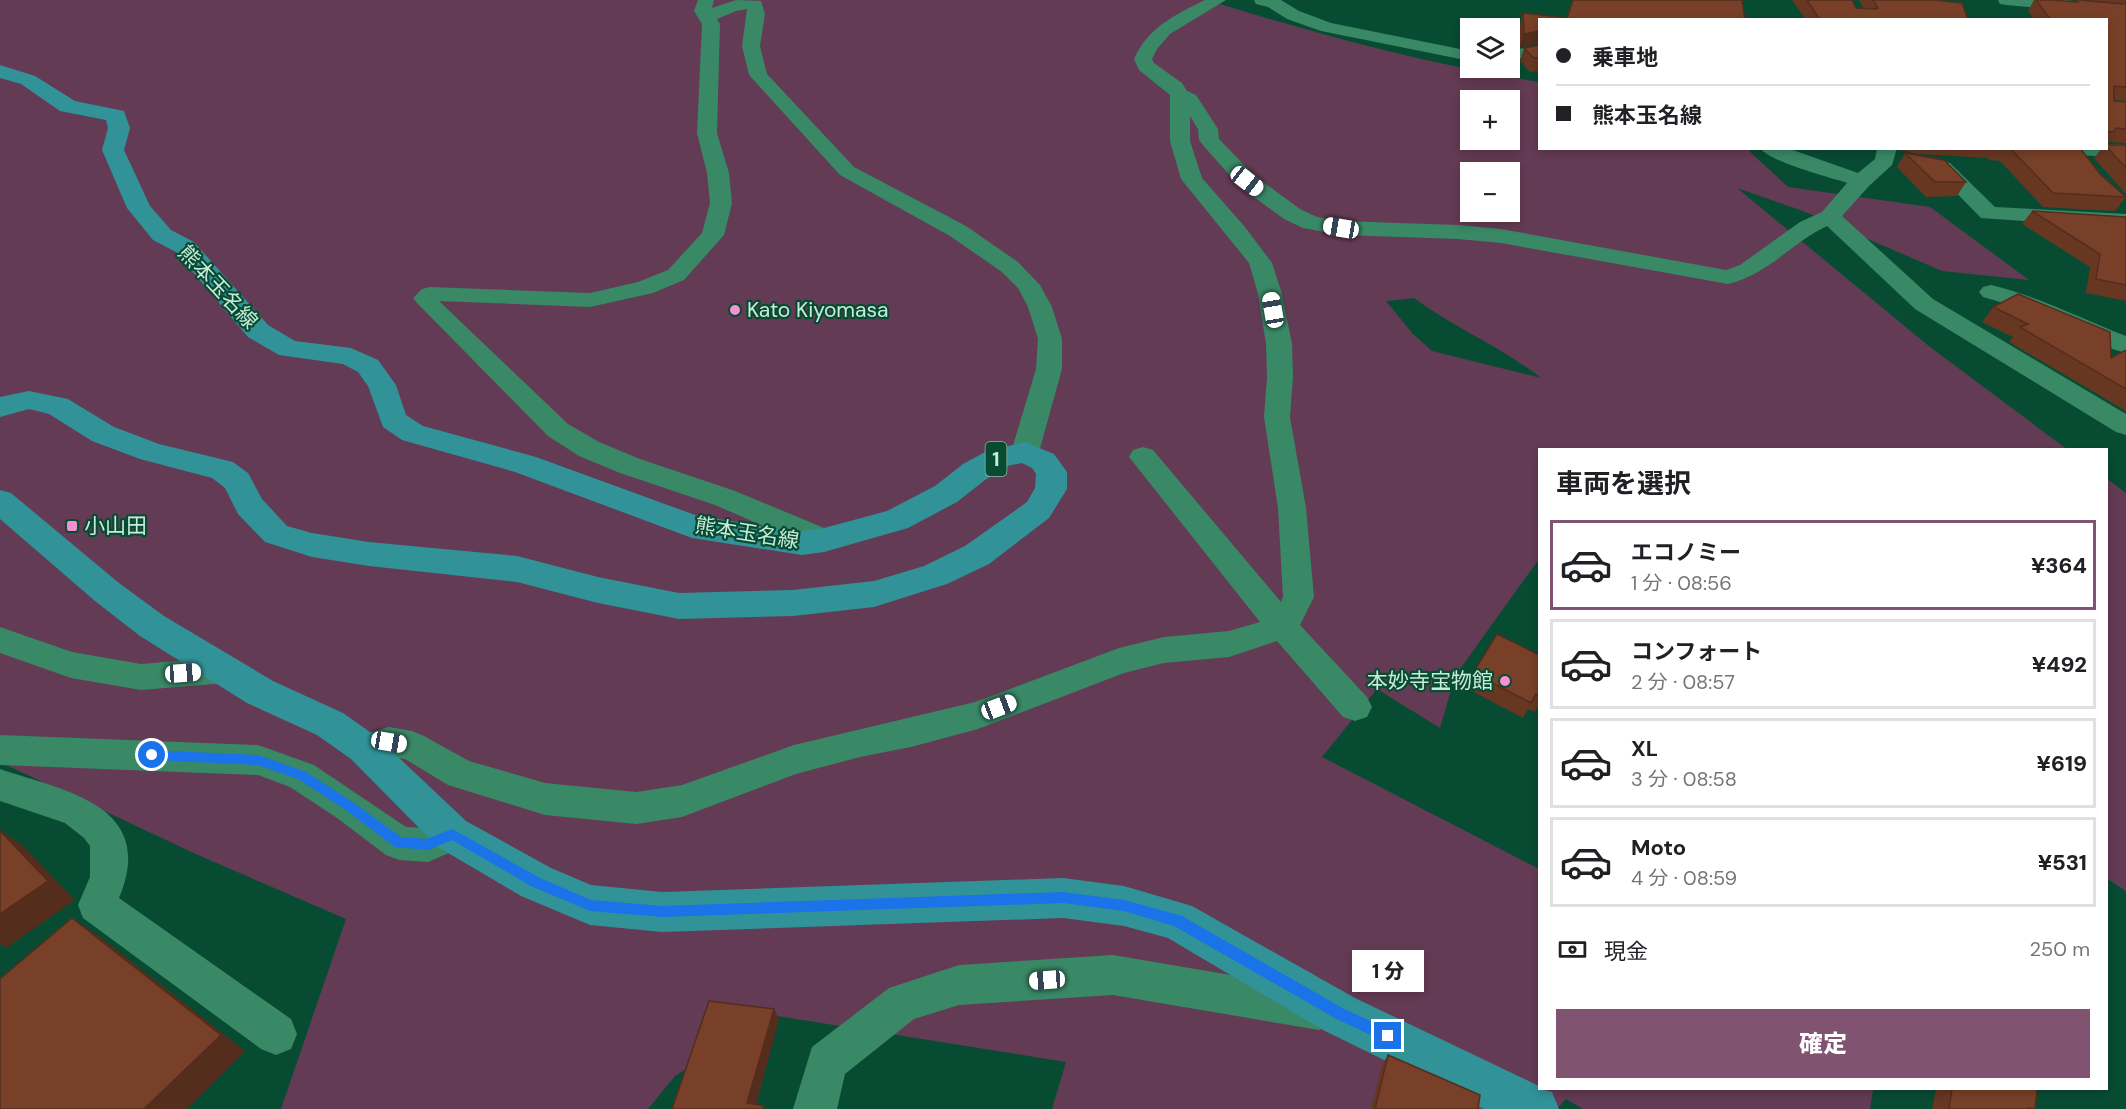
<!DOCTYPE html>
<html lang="ja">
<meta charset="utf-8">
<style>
:root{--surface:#fff;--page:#f2f2f2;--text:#202124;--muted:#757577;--line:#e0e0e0;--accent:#805371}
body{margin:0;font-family:"DM Sans","Noto Sans JP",sans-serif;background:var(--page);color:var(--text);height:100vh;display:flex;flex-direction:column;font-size:22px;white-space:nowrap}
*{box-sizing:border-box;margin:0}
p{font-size:20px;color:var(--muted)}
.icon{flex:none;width:33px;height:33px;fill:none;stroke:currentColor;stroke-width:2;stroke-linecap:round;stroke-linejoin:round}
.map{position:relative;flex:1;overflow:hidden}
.details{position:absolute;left:1538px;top:448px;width:570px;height:642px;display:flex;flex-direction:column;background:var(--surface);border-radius:0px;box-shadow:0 3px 9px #0003}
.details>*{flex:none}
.top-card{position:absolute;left:1538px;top:18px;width:570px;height:132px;border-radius:0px;box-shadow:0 3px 9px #0003;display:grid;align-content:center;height:132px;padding:0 18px;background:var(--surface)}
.fabs{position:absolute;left:1460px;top:18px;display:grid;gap:12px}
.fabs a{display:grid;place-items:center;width:60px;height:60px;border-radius:0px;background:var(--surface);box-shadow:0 3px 9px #0003;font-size:30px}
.end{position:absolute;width:27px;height:27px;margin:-14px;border:8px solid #1a73e8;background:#fff;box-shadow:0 0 0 3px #fff}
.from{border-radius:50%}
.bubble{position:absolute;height:42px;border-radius:0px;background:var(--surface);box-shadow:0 3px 9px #0003;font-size:20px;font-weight:800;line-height:42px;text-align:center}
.car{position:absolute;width:18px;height:36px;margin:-18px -9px;border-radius:8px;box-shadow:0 0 4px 2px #0007;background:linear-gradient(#fff 24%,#345 0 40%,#fff 0 76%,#345 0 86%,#fff 0)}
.top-card b{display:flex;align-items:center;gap:21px;height:57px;font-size:22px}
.top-card b+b{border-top:2px solid var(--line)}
.top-card i{width:15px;height:15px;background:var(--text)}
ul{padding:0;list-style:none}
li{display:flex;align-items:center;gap:18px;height:90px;margin:0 12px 9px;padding:0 6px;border:3px solid var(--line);border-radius:0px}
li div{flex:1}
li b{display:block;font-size:22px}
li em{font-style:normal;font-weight:800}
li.current{border-color:var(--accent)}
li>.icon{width:54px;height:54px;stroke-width:1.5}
h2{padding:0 18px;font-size:27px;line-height:72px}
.pay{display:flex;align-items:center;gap:15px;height:66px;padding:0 18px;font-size:22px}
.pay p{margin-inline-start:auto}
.button{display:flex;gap:12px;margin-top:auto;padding:12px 18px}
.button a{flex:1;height:69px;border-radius:0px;background:var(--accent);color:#fff;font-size:24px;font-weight:800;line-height:69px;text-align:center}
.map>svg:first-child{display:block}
.green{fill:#643b54;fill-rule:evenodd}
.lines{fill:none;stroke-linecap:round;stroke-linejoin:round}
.street{fill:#398866;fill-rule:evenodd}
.primary{fill:#319298;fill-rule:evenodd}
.wall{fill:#673722}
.shaded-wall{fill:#542d1c}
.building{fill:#784028;stroke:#542d1c;stroke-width:1.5}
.route{fill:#1a73e8}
.poi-dot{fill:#f690d0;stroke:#084b33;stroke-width:2}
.labels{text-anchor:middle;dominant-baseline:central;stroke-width:4.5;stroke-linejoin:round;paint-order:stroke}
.shield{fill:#084b33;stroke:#8dbba6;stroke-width:1.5}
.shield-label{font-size:20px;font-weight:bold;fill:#c6ebd8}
.street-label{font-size:21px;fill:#c6ebd8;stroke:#084b33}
.poi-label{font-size:21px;fill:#c6ebd8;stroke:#084b33;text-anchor:start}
</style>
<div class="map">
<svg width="2126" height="1109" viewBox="0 0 2126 1109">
<rect width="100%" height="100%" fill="#084b33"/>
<path class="green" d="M0 0H1207C1316 34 1426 64 1539 82V148L1747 149 1788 187 1930 207 2029 280 1942 271 1803 211 1737 188 1930 347 2068 450H1539V559L1455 676 1440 728 1377 689 1322 757 1539 869V1089H1873L1870 1109H1583L1566 1099 1557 1109H1052L1066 1062 771 1015 675 1076 648 1109H281L346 919 198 855 0 762ZM1470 100H1509V140H1470ZM1470 172H1509V212H1470ZM1414 298C1454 328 1502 347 1541 378L1432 351 1412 333 1386 301Z
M2106 478 2126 493V891L2106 878Z"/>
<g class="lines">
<path class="street" d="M698 0H714L712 8 736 0 761 1 765 14 760 46 767 74 854 167 966 226 1018 262 1040 285 1052 307 1062 339V369L1039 452 1035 459 1025 461 1015 459 1011 452 1036 369 1038 339 1028 307 1018 288 1002 272 950 236 840 175 749 75 742 46 747 9 736 11 717 19 720 24 717 133 729 173 732 203 724 235 684 280 653 293 590 307 439 301 568 424 599 442 640 459 735 491 834 532 839 540 834 548 824 551 814 548 715 505 620 473 579 456 548 436 417 303 413 298 422 289 430 287 590 293 638 282 668 270 702 233 710 203 707 173 697 133 702 24 694 11Z
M1205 0H1226L1170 34 1157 49 1152 59 1154 63 1182 83 1187 91 1196 95 1218 129 1219 139 1255 176 1300 209 1317 217 1341 221 1458 225 1501 229 1726 270 1740 265 1800 222 1822 212 1847 183C1829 177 1770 162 1760 148H1787L1858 173 1875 159 1877 148H1897L1892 165 1869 186 1842 216 1933 299 2126 414V435L2116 432 1915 309 1827 226C1791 243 1769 274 1728 284L1501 243 1458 239 1341 235 1303 228 1284 219 1239 186 1202 144 1199 140 1198 129 1190 116V141L1202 178 1245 227 1272 263 1282 294 1292 344 1293 377 1290 417 1306 508 1314 597 1300 625 1367 697 1372 707 1367 717 1355 721 1343 717 1277 641 1229 657 1164 663 1124 673 978 729 911 747 860 757 796 774 682 817 636 824 545 815 448 785 405 759 389 757 364 763 352 758 347 748 352 738 389 727 412 731 424 736 469 761 545 783 636 792 682 785 794 745 975 702 1119 648 1164 637 1229 631 1260 622 1129 457 1133 450 1143 447 1153 450 1281 602 1283 597 1278 508 1264 417 1267 377 1266 344 1258 294 1249 263 1181 179 1170 141V95L1139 70 1134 59C1148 27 1175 15 1205 0Z
M1254 0H1281L1299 11 1331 23 1470 51V61L1321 31 1287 19 1268 7 1256 4Z
M1998 0H2065L2081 2 2084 6 2081 10 2075 11 2006 5 2000 4Z
M1539 45V55L1509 61V51Z
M2106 144 2126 145V157L2072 155 2065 153 2062 149 2106 148Z
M1931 159 1950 163 1995 207 2126 214V228L1981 218 1936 172 1924 169 1921 165 1924 161Z
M1991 285C2038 296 2081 319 2126 336V353C2076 340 2032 310 1983 297L1979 292 1983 287Z
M0 627 72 652 141 664 225 657 237 661 241 670 237 679 225 683 141 690 71 678 0 653Z
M0 735 258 745 314 765 406 827 426 828 452 817 465 822 470 834 465 846 428 862 399 860 386 855 337 818 290 787 258 775 0 765Z
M0 769C65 791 158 805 119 898L291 1019 297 1034 291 1049 276 1055 261 1049 83 918 78 905 90 877V846L84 838 65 823 0 801Z
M1113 955 1319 990 1333 996 1339 1010 1333 1024 1319 1030 1113 995 959 1005 914 1019 845 1074 837 1109H793L812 1047 889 988 959 965Z"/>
<path class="primary" d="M0 65 35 76 75 101 124 111 130 128 124 150 150 206 171 230 194 242 268 325 295 341 351 348 378 360 396 385 406 415 423 426 536 457 695 515 772 528 802 531 824 528 887 511 935 486 963 464 987 451 1025 442 1054 454 1067 472V489L1049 518 989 564 947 584 874 607 793 616 679 619 598 603 517 582 369 566 312 557 265 542 238 514 225 488 212 478 140 459 92 441 49 414 29 409 0 417V397L29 391 68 399 114 427 159 444 233 462 248 473 262 499 287 526 312 533 369 542 517 556 598 577 679 593 793 590 874 581 924 566 965 546 1027 502 1035 488 1036 474 1032 468 1022 463 1007 466 985 480 957 502 908 528 824 552 802 555 692 538 515 472 402 440 383 427 368 386 358 372 343 364 279 355 248 337 176 252 153 240 127 208 102 150 108 128 106 120 60 111 21 84 0 78Z
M0 490 11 493 119 583 164 616 273 681 343 713 377 737 466 821 551 868 591 885 662 892 1063 878 1124 886 1192 906 1355 998 1539 1086V1089L1552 1092 1559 1109H1484L1323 1030 1168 938 1124 926 1063 918 662 932 590 925 521 896 438 847 351 759 317 735 247 703 140 636 95 601 0 519Z"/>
</g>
<path class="wall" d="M1792 0H1852L1856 8 1864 9 1859 0H1934L1968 20H1806Z
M2034 0H2052L2075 2 2076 0 2121 3 2085 0H2126V101L2114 100V101L2126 102V143L2107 142 2106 143V20H2034L2028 11Z
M1523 13 1567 18 1745 20H1539V43L1520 47V26Z
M1539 45V71L1530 72 1520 61 1524 48Z
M2106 145H2126V194L2094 158 2102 148H2106Z
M1899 148H2080L2100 174 2126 197 2115 211 2043 207 2000 161 1990 160 1988 158 1919 154 1899 150Z
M1905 153 1966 182 1957 196 1926 197 1897 167Z
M2032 211 2126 217V301L2086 293 2090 267 2022 224Z
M1993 307 2111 358 2126 350V411L2009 342 2013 337 1982 322Z
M1539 655V704L1535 712 1528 709 1523 718 1466 688 1473 673Z
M1388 1055 1478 1109H1371L1382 1065Z
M1936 1089H2037L2035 1109H1932Z"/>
<path class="shaded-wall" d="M1539 31V43L1520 47 1524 34Z
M0 830 22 845 75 900 6 948 0 944Z
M72 918 99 936 245 1051 187 1109H144Z
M774 1009 779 1020 755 1109 747 1103Z"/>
<path class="building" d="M1573 0H1742L1745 20H1539V31L1524 34 1523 13 1567 18Z
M1807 0H1852L1856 8 1876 9 1878 8 1873 0H1934L1962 3 1968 20H1820Z
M2036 0H2052L2078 2 2076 0H2079L2122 4 2126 3V87L2114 86V101L2126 102V129L2116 128 2114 132H2106V20H2051Z
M1539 45V58H1534L1524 48Z
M2106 145H2126V168L2106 146Z
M2010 148H2080L2100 174 2126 197 2053 193Z
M1905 153 1944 160 1966 182H1935Z
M2032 211 2126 217V285L2096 279 2100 254Z
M2018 294 2110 332 2111 358 2126 350V389L2020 327 2028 324 1993 307Z
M1497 634 1539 655V696L1536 694 1531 703 1473 673Z
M0 831 48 881 0 914Z
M72 918 221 1035 144 1109H0V979Z
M709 1001 774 1009 747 1103 764 1106 763 1109H672Z
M1388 1055 1480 1095 1478 1109H1375Z
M1952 1089H2037L2035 1109 2028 1108V1109H1949Z"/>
<path class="route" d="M152 750 258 755 306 772 354 803 401 837 427 839 452 829 540 878 591 900 662 906 1063 892 1124 900 1182 916 1344 1009 1393 1031 1395 1036 1393 1041 1388 1043 1383 1041 1335 1018 1174 926 1124 911 1063 903 662 917 590 911 531 886 452 840 428 850 395 847 346 810 298 779 258 765 152 760 147 755Z"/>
<g class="poi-dot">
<circle cx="735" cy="310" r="6"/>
<rect x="66" y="520" width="12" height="12" rx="3"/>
<circle cx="1505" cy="681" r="6"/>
</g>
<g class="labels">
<rect class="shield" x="985.5" y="442" width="21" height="34" rx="4.5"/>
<g class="shield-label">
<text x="996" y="459">1</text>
</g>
<g class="street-label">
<text transform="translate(218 287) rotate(47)">熊本玉名線</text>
<text transform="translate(747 533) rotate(9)">熊本玉名線</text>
</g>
<g class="poi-label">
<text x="747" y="310">Kato Kiyomasa</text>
<text x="84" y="526">小山田</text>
<text x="1493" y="681" text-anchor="end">本妙寺宝物館</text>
</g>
</g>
</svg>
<div class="fabs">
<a><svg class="icon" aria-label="layers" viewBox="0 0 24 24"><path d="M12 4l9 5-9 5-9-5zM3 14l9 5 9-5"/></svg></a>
<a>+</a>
<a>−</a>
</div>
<i class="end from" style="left:152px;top:755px"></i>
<i class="end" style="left:1388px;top:1036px"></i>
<div class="bubble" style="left:1352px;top:950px;width:72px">1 分</div>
<i class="car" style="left:1247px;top:181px;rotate:128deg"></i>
<i class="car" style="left:1341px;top:228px;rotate:280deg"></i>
<i class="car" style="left:1273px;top:310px;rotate:350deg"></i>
<i class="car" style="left:183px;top:673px;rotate:86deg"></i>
<i class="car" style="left:999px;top:707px;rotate:69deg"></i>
<i class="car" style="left:389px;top:742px;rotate:100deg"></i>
<i class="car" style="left:1047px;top:980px;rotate:266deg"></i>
<div class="top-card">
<b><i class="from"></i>乗車地</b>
<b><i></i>熊本玉名線</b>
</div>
<section class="details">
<h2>車両を選択</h2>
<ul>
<li class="current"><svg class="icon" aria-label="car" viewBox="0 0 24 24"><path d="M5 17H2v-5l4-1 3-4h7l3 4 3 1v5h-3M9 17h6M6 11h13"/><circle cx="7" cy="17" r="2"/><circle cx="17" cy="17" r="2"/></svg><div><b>エコノミー</b><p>1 分 · 08:56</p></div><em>¥364</em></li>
<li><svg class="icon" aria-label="car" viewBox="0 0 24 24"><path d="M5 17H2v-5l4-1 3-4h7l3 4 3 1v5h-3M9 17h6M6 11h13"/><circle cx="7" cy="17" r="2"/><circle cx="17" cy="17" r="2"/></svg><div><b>コンフォート</b><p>2 分 · 08:57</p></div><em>¥492</em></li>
<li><svg class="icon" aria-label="car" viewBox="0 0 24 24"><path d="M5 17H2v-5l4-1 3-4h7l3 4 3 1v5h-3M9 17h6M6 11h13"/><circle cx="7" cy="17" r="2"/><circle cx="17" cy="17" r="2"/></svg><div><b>XL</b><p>3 分 · 08:58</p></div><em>¥619</em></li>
<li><svg class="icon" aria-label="car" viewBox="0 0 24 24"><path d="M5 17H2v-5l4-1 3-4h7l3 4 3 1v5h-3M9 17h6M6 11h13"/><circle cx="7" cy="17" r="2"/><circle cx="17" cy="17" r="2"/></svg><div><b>Moto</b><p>4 分 · 08:59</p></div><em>¥531</em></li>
</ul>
<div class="pay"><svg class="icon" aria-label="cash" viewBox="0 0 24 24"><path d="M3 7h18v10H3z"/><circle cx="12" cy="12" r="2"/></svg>現金<p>250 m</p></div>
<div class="button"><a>確定</a></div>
</section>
</div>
